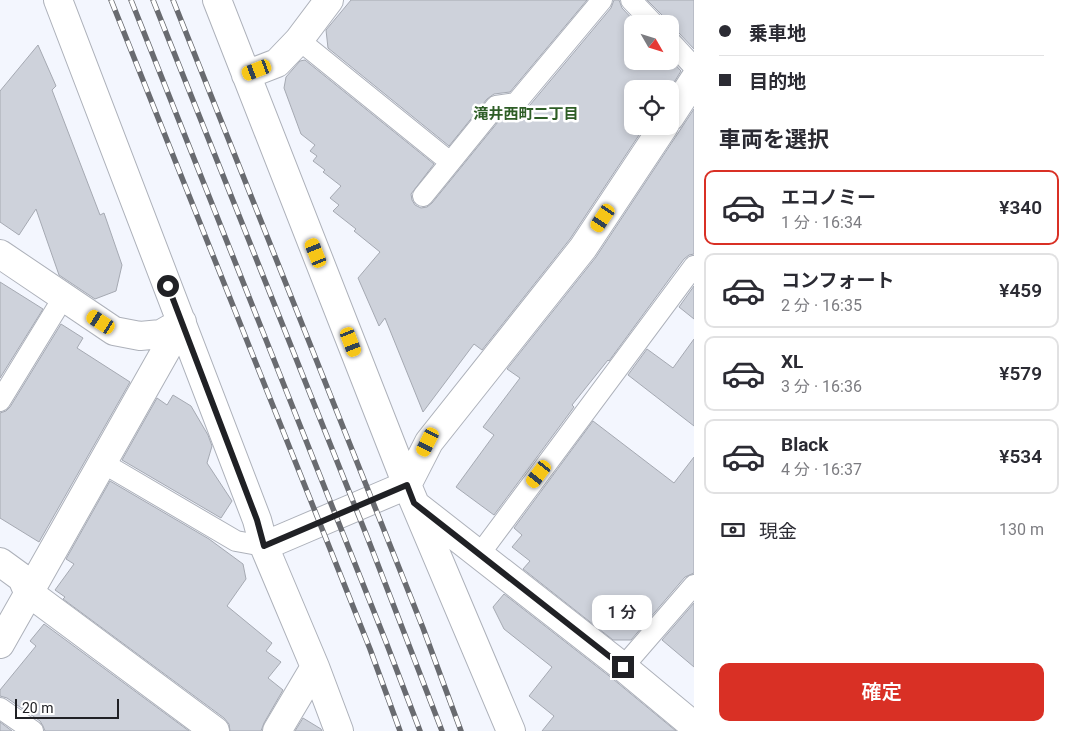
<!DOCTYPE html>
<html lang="ja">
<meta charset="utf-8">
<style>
:root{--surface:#fff;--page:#f2f2f3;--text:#2b2b33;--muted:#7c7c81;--line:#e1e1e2;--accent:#d93025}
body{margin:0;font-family:Roboto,"Noto Sans JP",sans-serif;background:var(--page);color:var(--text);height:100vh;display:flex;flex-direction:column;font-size:19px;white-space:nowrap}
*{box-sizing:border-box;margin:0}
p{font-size:16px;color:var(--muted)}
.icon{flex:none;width:28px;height:28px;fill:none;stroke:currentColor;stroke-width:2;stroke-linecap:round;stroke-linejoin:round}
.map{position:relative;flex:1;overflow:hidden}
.drawer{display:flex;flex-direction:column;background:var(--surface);width:375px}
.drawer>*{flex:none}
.guide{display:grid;align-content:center;height:110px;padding:0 25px;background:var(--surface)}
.needle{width:32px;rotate:129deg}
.controls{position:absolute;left:624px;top:15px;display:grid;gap:10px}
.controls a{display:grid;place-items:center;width:55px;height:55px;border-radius:10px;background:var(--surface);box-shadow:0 2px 8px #0003;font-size:25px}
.scale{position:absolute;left:15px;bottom:12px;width:104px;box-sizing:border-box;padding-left:5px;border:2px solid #202125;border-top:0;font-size:14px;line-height:18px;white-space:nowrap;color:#202125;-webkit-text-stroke:4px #fff;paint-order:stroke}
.end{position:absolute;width:22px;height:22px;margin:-11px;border:6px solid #202125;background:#fff;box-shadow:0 0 0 2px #fff}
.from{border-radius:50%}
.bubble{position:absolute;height:35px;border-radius:10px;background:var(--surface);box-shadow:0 2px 8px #0003;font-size:16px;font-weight:600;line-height:35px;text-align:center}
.car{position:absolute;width:15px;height:30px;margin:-15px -8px;border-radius:6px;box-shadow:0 0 4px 1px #0007;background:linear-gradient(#f5c518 24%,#345 0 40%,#f5c518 0 76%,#345 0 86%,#f5c518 0)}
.guide b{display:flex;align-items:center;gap:18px;height:48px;font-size:19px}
.guide b+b{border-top:1px solid var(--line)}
.guide i{width:12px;height:12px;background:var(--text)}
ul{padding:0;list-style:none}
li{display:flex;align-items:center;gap:15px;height:75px;margin:0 10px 8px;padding:0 15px;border:2px solid var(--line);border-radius:10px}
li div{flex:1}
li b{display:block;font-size:19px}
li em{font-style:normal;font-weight:600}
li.on{border-color:var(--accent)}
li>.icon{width:45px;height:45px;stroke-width:1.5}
h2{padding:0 25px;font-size:22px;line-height:60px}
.pay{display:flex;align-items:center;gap:12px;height:55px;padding:0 25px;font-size:19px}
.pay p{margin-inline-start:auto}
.primary-button{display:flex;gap:10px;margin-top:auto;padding:10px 25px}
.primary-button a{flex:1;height:58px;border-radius:10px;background:var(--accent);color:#fff;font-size:20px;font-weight:600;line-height:58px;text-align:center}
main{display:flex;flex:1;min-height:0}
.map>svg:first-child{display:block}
.building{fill:#ced2db;stroke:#a5a9b2}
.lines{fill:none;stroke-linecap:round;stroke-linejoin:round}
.lane-casing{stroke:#adb1ba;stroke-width:22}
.street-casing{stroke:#adb1ba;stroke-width:30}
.lane{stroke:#fff;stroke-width:20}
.street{stroke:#fff;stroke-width:28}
.rail-casing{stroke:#696b70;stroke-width:5.5}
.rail{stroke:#fff;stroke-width:4;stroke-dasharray:11;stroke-linecap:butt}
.route{stroke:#202125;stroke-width:6}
.labels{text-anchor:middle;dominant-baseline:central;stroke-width:5;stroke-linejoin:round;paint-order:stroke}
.neighbourhood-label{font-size:15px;font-weight:bold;fill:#2e5e26;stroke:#fff}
</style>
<main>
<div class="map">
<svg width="694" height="731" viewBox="0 0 694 731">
<rect width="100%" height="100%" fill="#f3f6fe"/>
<path class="building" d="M351 0H587L510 92 494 94 487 99 449 146 328 48 326 30Z
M614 0H619L622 8 637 24H632V61H670V59L681 71 670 89H632V126H645L570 239 482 350 474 344 423 412 385 318 379 326 358 278 380 252 354 231 356 229 333 211 339 205 330 198 341 186 323 172 325 170 313 161 317 156 310 151 315 145 301 134 284 88 286 77 300 61 305 60 434 164 411 194 412 200 415 205 421 208 427 207 432 203 502 117 518 115 525 111 611 8Z
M647 0H694V49L679 33 670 29V24H666L663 16Z
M38 45 56 86 52 90 100 215 104 213 122 265 116 291 95 299 59 275 36 209 19 235 0 222V91Z
M694 109V254L689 255 684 259 609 361 608 360 572 405 574 407 494 515 456 487 494 435 483 427 520 378 507 369 596 257Z
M0 282 43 309 0 378Z
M694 286V319L679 307Z
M61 324 83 338 77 348 130 382 39 542 0 518V413L6 411 10 407Z
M694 339V426L628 375 647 349 673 368Z
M173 395 191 406 208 435 212 446 207 463 232 501 221 518 122 460 157 398 167 405Z
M593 421 674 483 694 457V573L685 577 631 640H613L523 569 530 561 512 547 522 535 514 528Z
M110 481 209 539 243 564 246 579 227 606 272 643 266 651 281 662 268 678 283 690 264 723 261 731H230L229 724 224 718 63 599 65 597 55 590 74 564 66 559Z
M504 594 613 679 676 731H542L554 716 529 696 552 667 504 629 493 607Z
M694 603V667L662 640Z
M44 624 189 731H45L43 726 40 721 7 698 0 696V690L36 646 30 641Z
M303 718 321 729 322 731H295Z
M0 722 12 731H0Z"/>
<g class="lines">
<defs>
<path id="lane" d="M631 0 654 24
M299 40 450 162
M670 41 694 67
M423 196 496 106 516 103 602 0
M0 401 63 298
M103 463 236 541 264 546
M479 555 694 266
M623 667 694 585
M0 708 33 731"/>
<path id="street" d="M58 0 257 520 264 546 315 667 339 731
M217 0 407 485 511 731
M246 75 277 63 299 40 329 0
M670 117 694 80
M0 254 114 331 140 336 161 334 182 322
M417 506 623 667 694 726
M264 546 407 485 429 442 583 248 664 126
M0 562 22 578 28 592 215 731
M0 644 182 322
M277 731 315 667"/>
</defs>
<use href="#lane" class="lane-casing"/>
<use href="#street" class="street-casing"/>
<use href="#lane" class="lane"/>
<use href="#street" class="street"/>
<defs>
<path id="rail" d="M111 0 370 649 400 731
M131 0 386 642 420 731
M153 0 368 539 442 731
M173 0 423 628 461 731"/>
</defs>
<use href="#rail" class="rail-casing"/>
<use href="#rail" class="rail"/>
</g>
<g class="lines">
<path class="route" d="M168 286 257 520 264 546 407 485 414 503 623 667"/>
</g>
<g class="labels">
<g class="neighbourhood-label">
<text x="526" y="114">滝井西町二丁目</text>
</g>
</g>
</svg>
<div class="controls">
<a><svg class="needle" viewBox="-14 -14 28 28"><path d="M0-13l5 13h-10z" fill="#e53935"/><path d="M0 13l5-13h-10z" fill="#7c7c81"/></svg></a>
<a><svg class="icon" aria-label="locate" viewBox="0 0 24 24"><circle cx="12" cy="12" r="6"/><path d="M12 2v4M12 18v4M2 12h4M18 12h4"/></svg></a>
</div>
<div class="scale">20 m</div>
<i class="end from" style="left:168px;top:286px"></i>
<i class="end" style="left:623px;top:667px"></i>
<div class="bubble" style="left:592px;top:595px;width:60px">1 分</div>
<i class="car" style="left:257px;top:70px;rotate:249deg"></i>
<i class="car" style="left:603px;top:218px;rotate:214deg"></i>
<i class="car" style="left:316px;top:253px;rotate:338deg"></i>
<i class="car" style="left:101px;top:322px;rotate:303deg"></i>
<i class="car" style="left:351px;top:342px;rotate:159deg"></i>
<i class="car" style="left:428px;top:442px;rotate:207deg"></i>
<i class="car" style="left:539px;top:474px;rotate:217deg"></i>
</div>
<section class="drawer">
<div class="guide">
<b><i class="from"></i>乗車地</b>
<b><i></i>目的地</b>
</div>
<h2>車両を選択</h2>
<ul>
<li class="on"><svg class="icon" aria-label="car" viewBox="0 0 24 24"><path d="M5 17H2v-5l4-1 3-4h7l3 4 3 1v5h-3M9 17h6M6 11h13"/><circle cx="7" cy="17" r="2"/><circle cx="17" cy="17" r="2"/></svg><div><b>エコノミー</b><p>1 分 · 16:34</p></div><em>¥340</em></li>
<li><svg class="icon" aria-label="car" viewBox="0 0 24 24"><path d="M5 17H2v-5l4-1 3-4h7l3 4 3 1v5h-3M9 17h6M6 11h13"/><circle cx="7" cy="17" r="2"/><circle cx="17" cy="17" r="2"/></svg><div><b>コンフォート</b><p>2 分 · 16:35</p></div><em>¥459</em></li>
<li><svg class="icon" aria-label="car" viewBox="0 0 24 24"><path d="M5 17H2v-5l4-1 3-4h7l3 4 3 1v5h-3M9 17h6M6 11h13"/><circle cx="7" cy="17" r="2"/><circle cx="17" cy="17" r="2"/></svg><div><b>XL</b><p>3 分 · 16:36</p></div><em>¥579</em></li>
<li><svg class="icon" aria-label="car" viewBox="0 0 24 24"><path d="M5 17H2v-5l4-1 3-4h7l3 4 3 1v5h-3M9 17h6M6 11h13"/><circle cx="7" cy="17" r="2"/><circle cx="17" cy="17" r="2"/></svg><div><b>Black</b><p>4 分 · 16:37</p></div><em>¥534</em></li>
</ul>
<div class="pay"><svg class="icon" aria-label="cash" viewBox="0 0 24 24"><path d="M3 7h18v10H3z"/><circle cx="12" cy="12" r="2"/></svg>現金<p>130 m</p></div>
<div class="primary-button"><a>確定</a></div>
</section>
</main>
